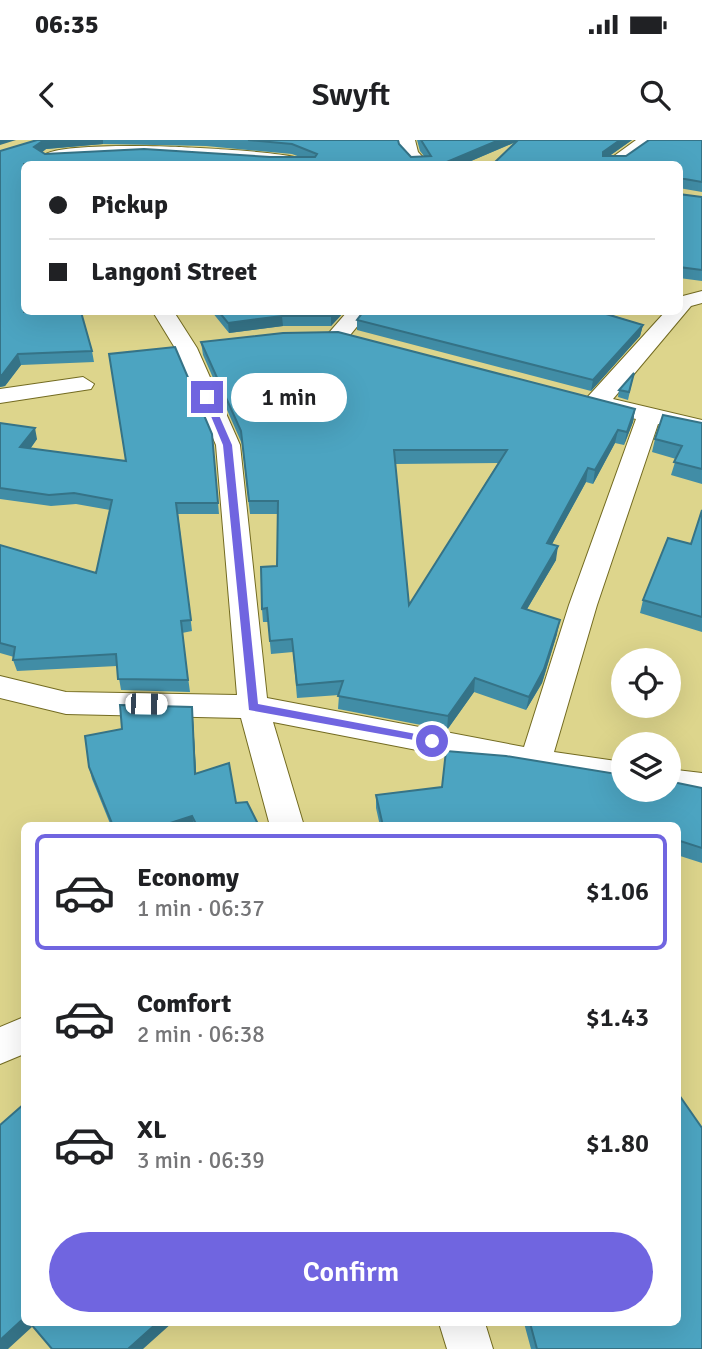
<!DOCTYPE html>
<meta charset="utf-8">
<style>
:root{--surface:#fff;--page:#f6f6f6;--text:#202124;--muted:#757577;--line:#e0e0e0;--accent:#7065e0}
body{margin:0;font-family:Signika,sans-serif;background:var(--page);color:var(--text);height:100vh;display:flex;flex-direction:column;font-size:26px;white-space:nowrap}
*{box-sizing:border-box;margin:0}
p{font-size:23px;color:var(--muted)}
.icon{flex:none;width:38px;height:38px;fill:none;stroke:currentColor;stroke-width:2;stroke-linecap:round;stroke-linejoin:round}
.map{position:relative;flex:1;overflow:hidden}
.sheet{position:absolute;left:21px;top:682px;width:660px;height:504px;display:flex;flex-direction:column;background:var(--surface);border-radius:10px;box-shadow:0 7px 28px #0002}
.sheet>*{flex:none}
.banner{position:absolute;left:21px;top:21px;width:662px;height:154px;border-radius:10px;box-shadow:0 7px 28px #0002;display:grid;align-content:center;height:154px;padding:0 28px;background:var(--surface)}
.buttons{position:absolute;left:611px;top:508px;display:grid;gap:14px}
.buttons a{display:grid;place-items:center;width:70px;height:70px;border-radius:50%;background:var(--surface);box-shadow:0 7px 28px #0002;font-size:35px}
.end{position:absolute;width:32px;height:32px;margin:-16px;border:9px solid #7065e0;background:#fff;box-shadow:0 0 0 4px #fff}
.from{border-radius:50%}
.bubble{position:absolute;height:49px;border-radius:24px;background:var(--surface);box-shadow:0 7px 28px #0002;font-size:23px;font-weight:600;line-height:49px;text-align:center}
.car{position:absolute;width:21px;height:42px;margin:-21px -10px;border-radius:9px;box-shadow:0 0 5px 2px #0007;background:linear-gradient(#fff 24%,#345 0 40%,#fff 0 76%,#345 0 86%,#fff 0)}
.banner b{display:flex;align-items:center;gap:24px;height:66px;font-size:26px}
.banner b+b{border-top:2px solid var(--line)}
.banner i{width:18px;height:18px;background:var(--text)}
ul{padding:12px 0 0;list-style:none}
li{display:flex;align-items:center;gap:21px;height:116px;margin:0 14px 10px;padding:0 14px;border:4px solid transparent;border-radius:10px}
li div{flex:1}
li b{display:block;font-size:26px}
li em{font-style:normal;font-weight:600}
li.current{border-color:var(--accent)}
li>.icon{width:63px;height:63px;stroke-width:1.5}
.action{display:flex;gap:14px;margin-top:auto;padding:14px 28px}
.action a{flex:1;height:80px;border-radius:42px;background:var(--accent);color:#fff;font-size:28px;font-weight:600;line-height:80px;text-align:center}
.status{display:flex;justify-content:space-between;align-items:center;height:49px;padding:0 35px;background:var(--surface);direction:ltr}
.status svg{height:19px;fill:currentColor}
header{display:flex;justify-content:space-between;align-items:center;height:91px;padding:0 28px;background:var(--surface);font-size:32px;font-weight:600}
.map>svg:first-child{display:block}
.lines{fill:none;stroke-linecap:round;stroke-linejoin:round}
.street-casing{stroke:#736b21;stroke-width:2}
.street{fill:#fff;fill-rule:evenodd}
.wall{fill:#418da6;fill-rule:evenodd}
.shaded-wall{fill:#357387}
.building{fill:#4ca4c1;stroke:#357387;stroke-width:2;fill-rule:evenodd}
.route{fill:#7065e0}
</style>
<div class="status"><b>06:35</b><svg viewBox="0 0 49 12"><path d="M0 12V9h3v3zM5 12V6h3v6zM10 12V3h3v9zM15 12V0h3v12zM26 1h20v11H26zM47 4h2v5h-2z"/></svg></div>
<header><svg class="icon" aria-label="back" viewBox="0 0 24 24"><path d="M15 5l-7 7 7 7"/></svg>Swyft<svg class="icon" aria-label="search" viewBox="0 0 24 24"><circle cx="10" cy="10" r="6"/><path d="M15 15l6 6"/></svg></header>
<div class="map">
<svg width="702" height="1209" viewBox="0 0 702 1209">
<rect width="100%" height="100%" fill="#ddd58c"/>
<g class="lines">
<defs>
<path id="street" d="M397 0H415L418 12 429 24H411L401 13Z
M636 0H656L623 24H603Z
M179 7C201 8 304 12 315 24H271L147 16 52 21 43 16C55 3 157 6 179 7Z
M702 151V163L691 166 613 259 702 280V294L658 284 597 465 554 612 623 622V646L535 633 273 582 304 686H270L241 578 66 574 0 558V536L66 552 237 555 216 305 175 208 153 172H174L197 208 240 305 267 558 524 607 569 465 636 279 589 268 583 262 665 172H679V157Z
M347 172H369L346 200H330L327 195Z
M83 237 94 244 91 249 0 263V249Z
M668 629 702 633V659L657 650 668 649Z
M24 877V914L0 924V887Z
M439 1183H485L493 1209H447Z"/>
</defs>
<use href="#street" class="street-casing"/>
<use href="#street" class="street"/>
</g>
<path class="wall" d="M37 0H398L399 4 411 17 424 16 420 11 417 0H632L609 16H626L702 0V52L679 48V54L702 57V141L679 138V24H493L516 2 464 24H24L92 211 94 222 21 225 5 246 0 247V11ZM103 4 206 6 292 14 300 17 45 14 42 12 46 9Z
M212 172H344L331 186H283L229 193Z
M363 172H615L612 175 643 185 640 196 591 251 357 190V180Z
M201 202 635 269 633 282 624 305 615 303 593 344 586 342 552 404 556 420 527 469 557 494 542 543 526 570 474 552 447 590 338 569 339 555 297 558 293 512 271 514 268 482H263L262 469 277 426 278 374H250L242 304 203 215ZM498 323 409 465 395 324Z
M634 233 628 260 618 257 619 250Z
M0 283 37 299 30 309 126 321 212 294 219 374H178L192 491 182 493 190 552 121 550 117 526 17 531 13 520 14 517 0 513V405L96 433 110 370 76 364 51 366 0 359Z
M702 283V344L671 335 676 319 652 312 655 299Z
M702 370V492L640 473 643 460 691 404Z
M193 580 196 634 236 663 259 686H111L92 639 89 627Z
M702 648V723L677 715V686H380L376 668V655Z
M524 1183H677L702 1209H531Z"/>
<path class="shaded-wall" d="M0 0H16L0 5Z
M44 0H103V4L46 9 36 17 34 7Z
M499 0H520L464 24H442Z
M620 0H632L601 22 603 12Z
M334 172H344L331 186V176Z
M608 172H615L604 184 606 174Z
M282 176 283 186 229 193 228 183Z
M643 185 640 196 591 251 593 240Z
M18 214 21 225 5 246 0 247V235Z
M635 269 633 282 624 305 627 292Z
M35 288 37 299 23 319 20 307Z
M618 290 615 303 593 344 595 330Z
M588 328 586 342 545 417 547 403Z
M558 406 556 420 520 481 522 468Z
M560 480 557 494 542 543 526 570 529 557Z
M475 538 474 552 447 590 448 576Z
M192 567 193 580 197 647 195 634Z
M192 676 194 686H161Z
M24 1178V1183H30L32 1187 8 1209H0V1200Z
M157 1183H172L143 1209H128Z"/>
<path class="building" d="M37 0H44L34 7 45 14 144 9 270 17H315L317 14 292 4 248 0H398L399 4 411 17 431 16 421 0H499L442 24H24V172H81L92 211 18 214 2 235H0V11Z
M518 0H620L603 12V16H626L649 0H702V42L679 38V54L702 57V130L679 127V24H493Z
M219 172H334L331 176H282L228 183Z
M363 172H608L606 174 643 185 593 240 357 180Z
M338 192 635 269 627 292 618 290 595 330 588 328 547 403 558 406 522 468 560 480 544 529 529 557 475 538 448 576 338 556 343 541 297 545 292 499 270 501 267 468 262 469 261 427 277 426 278 361H249L241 291 201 202 283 193ZM394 310H507L409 465Z
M175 207 212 294 218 363H176L191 480 181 481 188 540 118 539 116 514 13 520 15 507 0 503V405L96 433 112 360 74 353 49 355 0 348V283L35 288 20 307 126 321 109 214Z
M634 233 629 252 619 250Z
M663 275 702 283V329L674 322 682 306 655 299Z
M702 370V477L643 460 668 398 691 404Z
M120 565 192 567 195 634 229 623 236 663 247 662 259 686H197L192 676 161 686H113L89 627 85 596 122 589Z
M446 611 506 616 623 635V649H668V641L702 648V708L677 700V686H383L376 655 442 647Z
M677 952 702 988V1209H537L530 1183H677Z
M24 964V1178L0 1200V985Z
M30 1183H157L128 1209H52Z"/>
<path class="route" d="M207 254 211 257 232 305 258 564 432 597 438 601 436 604 249 570 223 305 203 257Z"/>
</svg>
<div class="buttons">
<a><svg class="icon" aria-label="locate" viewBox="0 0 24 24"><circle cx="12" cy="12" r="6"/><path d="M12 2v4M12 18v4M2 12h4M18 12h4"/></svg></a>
<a><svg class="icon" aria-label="layers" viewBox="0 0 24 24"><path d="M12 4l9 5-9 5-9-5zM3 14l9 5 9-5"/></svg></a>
</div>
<i class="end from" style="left:432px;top:601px"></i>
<i class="end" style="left:207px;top:257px"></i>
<div class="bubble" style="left:231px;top:233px;width:116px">1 min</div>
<i class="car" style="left:146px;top:564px;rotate:91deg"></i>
<div class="banner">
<b><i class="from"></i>Pickup</b>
<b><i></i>Langoni Street</b>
</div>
<section class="sheet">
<ul>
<li class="current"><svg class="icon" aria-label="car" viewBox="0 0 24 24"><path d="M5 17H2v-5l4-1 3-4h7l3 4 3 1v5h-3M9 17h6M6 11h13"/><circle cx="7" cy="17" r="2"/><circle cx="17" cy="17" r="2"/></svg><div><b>Economy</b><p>1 min · 06:37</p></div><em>$1.06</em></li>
<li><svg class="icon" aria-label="car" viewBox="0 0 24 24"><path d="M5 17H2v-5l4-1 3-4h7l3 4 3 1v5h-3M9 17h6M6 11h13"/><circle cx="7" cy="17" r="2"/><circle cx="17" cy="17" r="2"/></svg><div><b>Comfort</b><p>2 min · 06:38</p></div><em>$1.43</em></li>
<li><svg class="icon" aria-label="car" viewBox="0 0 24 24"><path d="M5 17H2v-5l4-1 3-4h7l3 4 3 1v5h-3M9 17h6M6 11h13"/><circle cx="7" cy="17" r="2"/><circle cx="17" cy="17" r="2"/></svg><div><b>XL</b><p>3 min · 06:39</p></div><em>$1.80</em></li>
</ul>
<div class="action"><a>Confirm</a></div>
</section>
</div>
